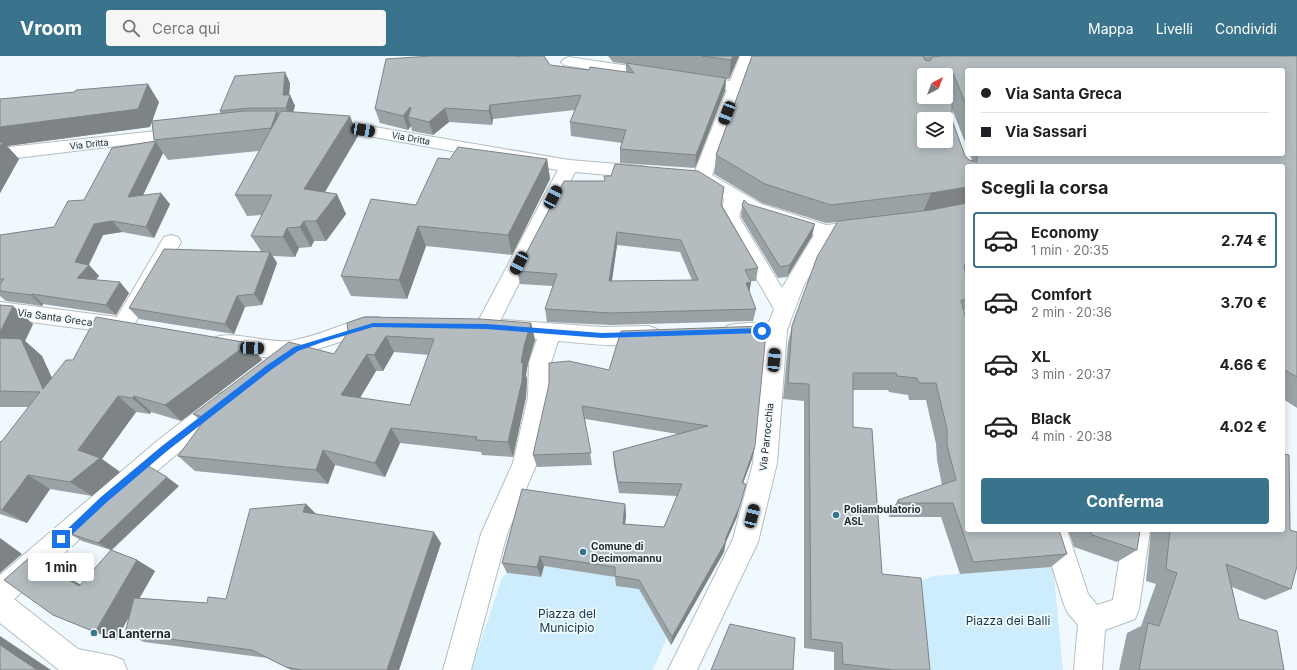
<!DOCTYPE html>
<html lang="it">
<meta charset="utf-8">
<style>
:root{--surface:#fff;--page:#f6f6f6;--text:#202124;--muted:#757577;--line:#e0e0e0;--accent:#39748c}
body{margin:0;font-family:Inter,sans-serif;background:var(--page);color:var(--text);height:100vh;display:flex;flex-direction:column;font-size:15px;white-space:nowrap}
*{box-sizing:border-box;margin:0}
p{font-size:13px;color:var(--muted)}
.icon{flex:none;width:22px;height:22px;fill:none;stroke:currentColor;stroke-width:2;stroke-linecap:round;stroke-linejoin:round}
.map{position:relative;flex:1;overflow:hidden}
.panel{position:absolute;left:965px;top:108px;width:320px;height:368px;display:flex;flex-direction:column;background:var(--surface);border-radius:4px;box-shadow:0 2px 10px #0003}
.panel>*{flex:none}
.guide{position:absolute;left:965px;top:12px;width:320px;height:88px;border-radius:4px;box-shadow:0 2px 10px #0003;display:grid;align-content:center;height:88px;padding:0 16px;background:var(--surface)}
.needle{width:26px;rotate:42deg}
.controls{position:absolute;left:917px;top:12px;display:grid;gap:8px}
.controls a{display:grid;place-items:center;width:36px;height:36px;border-radius:4px;background:var(--surface);box-shadow:0 2px 10px #0003;font-size:20px}
.end{position:absolute;width:18px;height:18px;margin:-9px;border:5px solid #1a73e8;background:#fff;box-shadow:0 0 0 2px #fff}
.from{border-radius:50%}
.bubble{position:absolute;height:28px;border-radius:4px;background:var(--surface);box-shadow:0 2px 10px #0003;font-size:13px;font-weight:700;line-height:28px;text-align:center}
.car{position:absolute;width:12px;height:24px;margin:-12px -6px;border-radius:5px;box-shadow:0 0 3px 1px #0007;background:linear-gradient(#222 24%,#8ab4d8 0 40%,#222 0 76%,#8ab4d8 0 86%,#222 0)}
.guide b{display:flex;align-items:center;gap:14px;height:38px;font-size:15px}
.guide b+b{border-top:1px solid var(--line)}
.guide i{width:10px;height:10px;background:var(--text)}
ul{padding:0;list-style:none}
li{display:flex;align-items:center;gap:12px;height:56px;margin:0 8px 6px;padding:0 8px;border:2px solid transparent;border-radius:4px}
li div{flex:1}
li b{display:block;font-size:15px}
li em{font-style:normal;font-weight:700}
li.selected{border-color:var(--accent)}
li>.icon{width:36px;height:36px;stroke-width:1.5}
h2{padding:0 16px;font-size:18px;line-height:48px}
.button{display:flex;gap:8px;margin-top:auto;padding:8px 16px}
.button a{flex:1;height:46px;border-radius:4px;background:var(--accent);color:#fff;font-size:16px;font-weight:700;line-height:46px;text-align:center}
header{display:flex;align-items:center;gap:24px;box-sizing:border-box;height:56px;padding:0 20px;background:var(--accent);color:#fff}
header strong{font-size:19px}
nav{display:flex;gap:22px;margin-inline-start:auto;font-size:14px}
.search{width:280px;height:36px;background:var(--page);display:flex;align-items:center;gap:10px;box-sizing:border-box;padding:0 14px;border-radius:4px;color:var(--muted);font-size:15px}
.map>svg:first-child{display:block}
.green{fill:#cdedfd}
.lines{fill:none;stroke-linecap:round;stroke-linejoin:round}
.street-casing{stroke:#b5bdc1;stroke-width:2}
.secondary-casing{stroke:#b5bdc1;stroke-width:2}
.street{fill:#fff;fill-rule:evenodd}
.secondary{fill:#fff;fill-rule:evenodd}
.wall{fill:#9ba2a5;fill-rule:evenodd}
.shaded-wall{fill:#7e8486}
.building{fill:#b4bcc0;stroke:#7e8486;fill-rule:evenodd}
.route{fill:#1a73e8}
.poi-dot{fill:#39748c;stroke:#f0f9fd;stroke-width:1.5}
.labels{text-anchor:middle;dominant-baseline:central;stroke-width:3.5;stroke-linejoin:round;paint-order:stroke}
.far-street-label{font-size:9px;fill:#26292b;stroke:#f0f9fd}
.street-label{font-size:10px;fill:#26292b;stroke:#f0f9fd}
.poi-label{font-size:10px;font-weight:bold;fill:#26292b;stroke:#f0f9fd;text-anchor:start}
.near-park-label{font-size:12px;fill:#163846;stroke:#f0f9fd}
.near-poi-label{font-size:12px;font-weight:bold;fill:#26292b;stroke:#f0f9fd;text-anchor:start}
</style>
<header>
<strong>Vroom</strong>
<div class="search"><svg class="icon" aria-label="search" viewBox="0 0 24 24"><circle cx="10" cy="10" r="6"/><path d="M15 15l6 6"/></svg>Cerca qui</div>
<nav><a>Mappa</a><a>Livelli</a><a>Condividi</a></nav>
</header>
<div class="map">
<svg width="1297" height="614" viewBox="0 0 1297 614">
<rect width="100%" height="100%" fill="#f0f9fd"/>
<path class="green" d="M544 510 616 521 644 534 667 582 653 614H471L502 522 507 517 541 521Z
M1053 510 1063 614H917L909 528 934 520Z"/>
<g class="lines">
<defs>
<path id="street" d="M740 0H756L712 119 761 148 826 169 861 165 868 167 871 172 868 177 832 182 804 229 787 274 777 407 758 486 697 614H668L733 483 753 407 765 283 735 284 727 282 724 276 727 270 735 268 769 266 774 253 721 161 724 143 698 127 690 125 687 121 690 117 695 115 727 34 690 28 688 25 690 22 696 20 730 25ZM741 153 747 158 814 179 782 232 739 161Z
M569 1 656 14 662 16 664 19 662 22 656 24 564 9 561 6 564 3Z
M326 65 363 69 569 104 642 110 648 112 651 116 648 120 642 122 575 116 500 265 504 264 602 271 649 270 657 273 660 279 657 285C631 294 586 287 558 285L551 307 550 341 537 407 507 478 471 614H443L481 478 513 407 528 341 529 307 537 283 504 280 496 278 495 275 494 277 486 279 478 277 475 271 558 114 363 79 320 74 318 70 320 66Z
M184 72 190 73 193 77 190 81 0 104V92Z
M171 179 178 181 181 186 130 276 123 278 0 262V246L117 261 164 181Z
M368 261H377L384 263 388 269 384 275 349 283 290 302 261 301 216 293 213 287 216 281C234 275 267 287 289 285 314 282 343 267 368 261Z
M224 336 232 339 235 346 232 353C155 414 82 480 10 547L0 550V519L157 385 216 339Z
M1041 474H1067L1088 538 1097 549 1113 544 1124 474H1150L1139 553 1135 563 1105 574 1102 614H1074L1078 569 1067 556 1063 546Z"/>
<path id="secondary" d="M0 536 10 540 78 593 113 600 123 604 127 614H59L0 567Z"/>
</defs>
<use href="#street" class="street-casing"/>
<use href="#secondary" class="secondary-casing"/>
<use href="#street" class="street"/>
<use href="#secondary" class="secondary"/>
</g>
<path class="wall" d="M608 0H739L729 23H726L725 35 695 112 620 107V93L622 87 571 80 570 66 575 54 493 63 492 69 449 66 433 79 412 75 411 70 408 74 380 67 375 53 550 9 589 14 626 16V8L613 6Z
M752 0H1297V352L1283 343V110H967V250L964 255 967 474 1067 498 1051 511 960 518 941 461H889V458L898 444 942 429 937 404 936 388 926 344H909L908 339 889 336 888 334H853V371L882 518 930 614H834V596L804 592V345L783 343 788 287 792 270 838 166 826 167 762 147 714 118 716 99ZM967 14 1283 98H970L972 104V105L969 104 965 100 952 64V53L967 91ZM924 19H946V37L949 45 945 44Z
M290 27 289 39H290L295 50 293 56 358 80 325 136 346 158 326 185H314L311 191 299 192 295 201 273 200 277 207 262 249 245 251 234 278 139 263 129 252 261 195 251 180 262 159 247 160 235 139 259 95 168 104 163 97 143 139 170 148 154 182 122 176 103 179 89 209 99 220 96 224 129 237 116 259 43 248 42 250 6 245 0 240V179L54 171 84 144 155 85 154 84 152 66 150 71 7 90 19 103 0 137V43L159 46 152 65 221 58 220 55Z
M450 103H547L550 123 512 199 426 190 407 243 351 240 341 220 416 149Z
M564 125 722 149 758 212 756 225H751V226L749 236 756 253 753 265 611 269 547 266 545 253 553 230 520 228 517 215ZM617 189 680 196 692 224 612 225Z
M748 148 812 180 787 221 778 222 741 161 742 149Z
M0 249 33 268 25 285 42 300 52 322 73 304 249 287 262 304 181 365 151 356 150 358 136 356 102 403 120 416 92 440 50 433 27 467 0 458V386L2 385 29 351H0Z
M531 267 535 284 528 307 526 319 527 323 526 341 513 401 482 399 481 396 400 387 385 421 335 409 328 428 195 415 178 400 203 367 193 358 334 298 348 276ZM394 296 429 299 410 349 360 342 376 315H383Z
M569 305 755 390 752 403 743 427 737 461 726 485 724 496 671 589 639 533 616 530 615 521 544 510 541 521 507 517 502 507 625 448 626 459 625 468 664 471 677 440 619 437 614 409 613 396 678 378 585 363 592 409 537 411 533 399Z
M179 430 112 494 137 504 155 515 139 542 207 547 226 543 306 448 316 458 441 487 399 614H291L267 602 144 586 125 577 130 559 116 584 53 559 52 512 81 529 111 494 82 485 68 477Z
M1068 474H1140L1137 494 1117 506 1074 491Z
M1151 474H1283L1291 533 1265 544 1232 531 1239 563 1284 614H1119L1127 577 1141 570 1156 528 1146 525Z"/>
<path class="shaded-wall" d="M733 0H739L729 23 731 4Z
M285 16 290 27 289 41 290 39 295 50 291 62 286 52 283 39Z
M726 22 725 35 695 112 696 99Z
M148 28 159 46 150 71 7 90 19 103 0 137V71Z
M490 49 493 63 492 69 489 55Z
M410 51 413 62 408 61 411 70 408 74 403 60Z
M445 52 449 66 433 79 429 66Z
M277 55 287 76 271 72Z
M350 60 358 80 314 154 304 133Z
M156 86 163 97 137 152 128 141Z
M547 103 550 123 512 199 508 179Z
M967 131V148L923 156 931 137Z
M161 137 170 148 154 182 146 171Z
M337 138 346 158 326 185 316 165Z
M112 165 122 176 103 179 88 210 89 209 99 220 88 233 77 222 75 206 94 168Z
M304 165 314 185 311 191 300 171Z
M815 168 812 180 787 221 790 209Z
M418 170 426 190 407 243 399 224Z
M287 172 299 192 295 201 283 181Z
M617 176V189L610 237 609 225Z
M270 196 277 207 262 249 254 238Z
M120 226 129 237 116 259 106 249Z
M751 226 749 238 746 227Z
M32 238 43 248 42 250 31 239Z
M237 240 245 251 234 278 225 268Z
M13 250 33 268 25 285 42 300 64 349 43 333 0 285V276Z
M531 267 535 284 528 307 526 319 527 323 526 341 513 401 508 386 524 290Z
M386 280 394 296 383 315 374 299Z
M249 287 262 304 181 365 165 349Z
M367 298 376 315 352 355 341 339Z
M118 340 136 356 102 403 120 416 92 440 70 426 78 394Z
M134 340 151 356 150 358 132 342Z
M391 372 400 387 385 421 375 407Z
M755 390 752 403 739 438 742 427Z
M323 394 335 409 328 428 316 414Z
M28 419 50 433 27 467 2 454Z
M167 421 179 430 111 494 98 487Z
M746 428 737 461 726 486V485L724 496 671 589 672 581 725 484Z
M306 448 318 460 303 456Z
M625 448 626 459 624 479 623 468Z
M434 476 441 487 399 614H387Z
M0 482 22 498 0 517Z
M540 500 544 510 541 521 537 511Z
M30 501 52 512 100 540 79 530Z
M137 504 155 515 116 584 95 576Z
M0 580 51 614H37L0 589Z"/>
<path class="building" d="M431 0H518V1L522 0H544L550 9 589 14 590 11 634 17 626 7 726 22 696 99 620 93 626 74 570 66 581 39 490 49 489 55 445 52 429 66 408 61 411 52 410 51 403 60 375 53 386 3Z
M702 0H733L731 4Z
M752 0H923L925 4 930 5 932 1 942 0H1297V321L1283 313V110H967V131L931 137 831 149 765 128 716 99ZM967 14H1283V98H977V106L969 104 965 100 952 64V45L945 44 944 41H924V19H946V20H952L953 17 967 51ZM924 63H946V85H924Z
M285 16 283 39H290L286 52H249L220 55 235 20Z
M148 28 138 53 0 71V43L75 36 76 34Z
M244 55H277L271 72 154 84 152 65Z
M281 55 350 60 304 133 337 138 316 165H304L300 171 287 172 283 181 251 180 272 139H235Z
M156 85 128 141 161 137 146 171 112 165 94 168 75 206 89 209 77 222 120 226 106 249 32 238 31 239 0 235V228L4 223H0V179L54 171 68 145 84 144 112 92Z
M0 86H3L0 91Z
M458 91 547 103 508 179 418 170 399 224 341 220 371 143 416 149 438 102 450 103Z
M615 108 698 115 724 131 721 149 758 212 745 214 751 226 746 227 756 253 610 257 545 253 557 218 517 215 564 125H605L604 120H611ZM617 176 681 184 698 224 609 225Z
M744 144 748 148 815 168 790 209 780 211 742 149Z
M967 147V210L964 209 967 227V244H961L967 267V474H1059L1067 498 973 506 953 447H899L898 444 956 424 947 389V373L936 327H919L917 322 897 320 896 317H853V371L872 373 882 518 921 522 930 614H893L843 608 842 587 811 583 809 328 788 327 792 270 817 201 838 165 931 154Z
M164 193 270 196 254 238 237 240 225 268 129 252Z
M0 249 13 250 0 276Z
M96 261 249 287 165 349 134 340 132 342 118 340 78 394 100 402 70 426 28 419 2 454 0 453V386L2 385 40 336 0 335V282L21 283 43 333 66 304H73Z
M364 261 481 263 531 267 524 290 521 307 523 306 522 325 508 386 476 384 477 381 391 372 375 407 323 394 316 414 178 400 206 362 193 358 289 286 334 298 348 276 347 267ZM386 280 434 283 410 349 341 339 367 298 374 299Z
M763 270 766 277 755 390 742 427 746 428 740 449 725 484 726 485 672 581 639 524 615 520V511L540 500 537 511 502 507 522 433 625 448 623 468 664 471 682 428 618 426 613 396 708 370 582 350 591 397 533 399 549 328V307L569 305 609 314 621 275Z
M1283 398 1289 399 1290 474 1297 476V510L1291 533 1226 508 1239 563 1277 575 1284 614H1139L1148 567 1159 570 1177 517 1166 513 1170 474H1283Z
M145 408 167 421 98 487 68 477Z
M306 448 303 456 434 476 387 614H302L286 611 252 594 125 577 134 542 207 547 208 541 226 543 250 453Z
M1090 474H1140L1137 494 1092 479Z
M111 494 137 504 95 576 53 559 4 524 30 501 79 530Z
M730 568 795 582 793 614H711Z
M0 589 37 614H0Z"/>
<path class="route" d="M373 267 486 268 602 277 762 272 765 275 762 277 602 282 486 273 373 271 323 286 298 295 271 314 167 395 107 446 64 486H59V481L101 441 162 390 266 310 294 291Z"/>
<g class="poi-dot">
<circle cx="836" cy="459" r="4"/>
<circle cx="583" cy="496" r="4"/>
<circle cx="94" cy="577" r="4"/>
</g>
<g class="labels">
<g class="far-street-label">
<text transform="translate(411 82) rotate(10)">Via Dritta</text>
<text transform="translate(89 88) rotate(-6)">Via Dritta</text>
</g>
<g class="street-label">
<text transform="translate(55 261) rotate(8)">Via Santa Greca</text>
<text transform="translate(766 381) rotate(-84)">Via Parrocchia</text>
</g>
<g class="poi-label">
<text x="844" y="453">Poliambulatorio<tspan x="844" dy="12">ASL</tspan></text>
<text x="591" y="490">Comune di<tspan x="591" dy="12">Decimomannu</tspan></text>
</g>
<g class="near-park-label">
<text x="567" y="557">Piazza del<tspan x="567" dy="14">Municipio</tspan></text>
<text x="1008" y="564">Piazza dei Balli</text>
</g>
<g class="near-poi-label">
<text x="102" y="577">La Lanterna</text>
</g>
</g>
</svg>
<div class="controls">
<a><svg class="needle" viewBox="-14 -14 28 28"><path d="M0-13l5 13h-10z" fill="#e53935"/><path d="M0 13l5-13h-10z" fill="#757577"/></svg></a>
<a><svg class="icon" aria-label="layers" viewBox="0 0 24 24"><path d="M12 4l9 5-9 5-9-5zM3 14l9 5 9-5"/></svg></a>
</div>
<i class="end from" style="left:762px;top:275px"></i>
<i class="end" style="left:61px;top:483px"></i>
<div class="bubble" style="left:28px;top:497px;width:66px">1 min</div>
<i class="car" style="left:727px;top:57px;rotate:201deg"></i>
<i class="car" style="left:363px;top:74px;rotate:100deg"></i>
<i class="car" style="left:553px;top:141px;rotate:27deg"></i>
<i class="car" style="left:519px;top:207px;rotate:207deg"></i>
<i class="car" style="left:252px;top:292px;rotate:92deg"></i>
<i class="car" style="left:774px;top:304px;rotate:5deg"></i>
<i class="car" style="left:752px;top:460px;rotate:14deg"></i>
<div class="guide">
<b><i class="from"></i>Via Santa Greca</b>
<b><i></i>Via Sassari</b>
</div>
<section class="panel">
<h2>Scegli la corsa</h2>
<ul>
<li class="selected"><svg class="icon" aria-label="car" viewBox="0 0 24 24"><path d="M5 17H2v-5l4-1 3-4h7l3 4 3 1v5h-3M9 17h6M6 11h13"/><circle cx="7" cy="17" r="2"/><circle cx="17" cy="17" r="2"/></svg><div><b>Economy</b><p>1 min · 20:35</p></div><em>2.74 €</em></li>
<li><svg class="icon" aria-label="car" viewBox="0 0 24 24"><path d="M5 17H2v-5l4-1 3-4h7l3 4 3 1v5h-3M9 17h6M6 11h13"/><circle cx="7" cy="17" r="2"/><circle cx="17" cy="17" r="2"/></svg><div><b>Comfort</b><p>2 min · 20:36</p></div><em>3.70 €</em></li>
<li><svg class="icon" aria-label="car" viewBox="0 0 24 24"><path d="M5 17H2v-5l4-1 3-4h7l3 4 3 1v5h-3M9 17h6M6 11h13"/><circle cx="7" cy="17" r="2"/><circle cx="17" cy="17" r="2"/></svg><div><b>XL</b><p>3 min · 20:37</p></div><em>4.66 €</em></li>
<li><svg class="icon" aria-label="car" viewBox="0 0 24 24"><path d="M5 17H2v-5l4-1 3-4h7l3 4 3 1v5h-3M9 17h6M6 11h13"/><circle cx="7" cy="17" r="2"/><circle cx="17" cy="17" r="2"/></svg><div><b>Black</b><p>4 min · 20:38</p></div><em>4.02 €</em></li>
</ul>
<div class="button"><a>Conferma</a></div>
</section>
</div>
